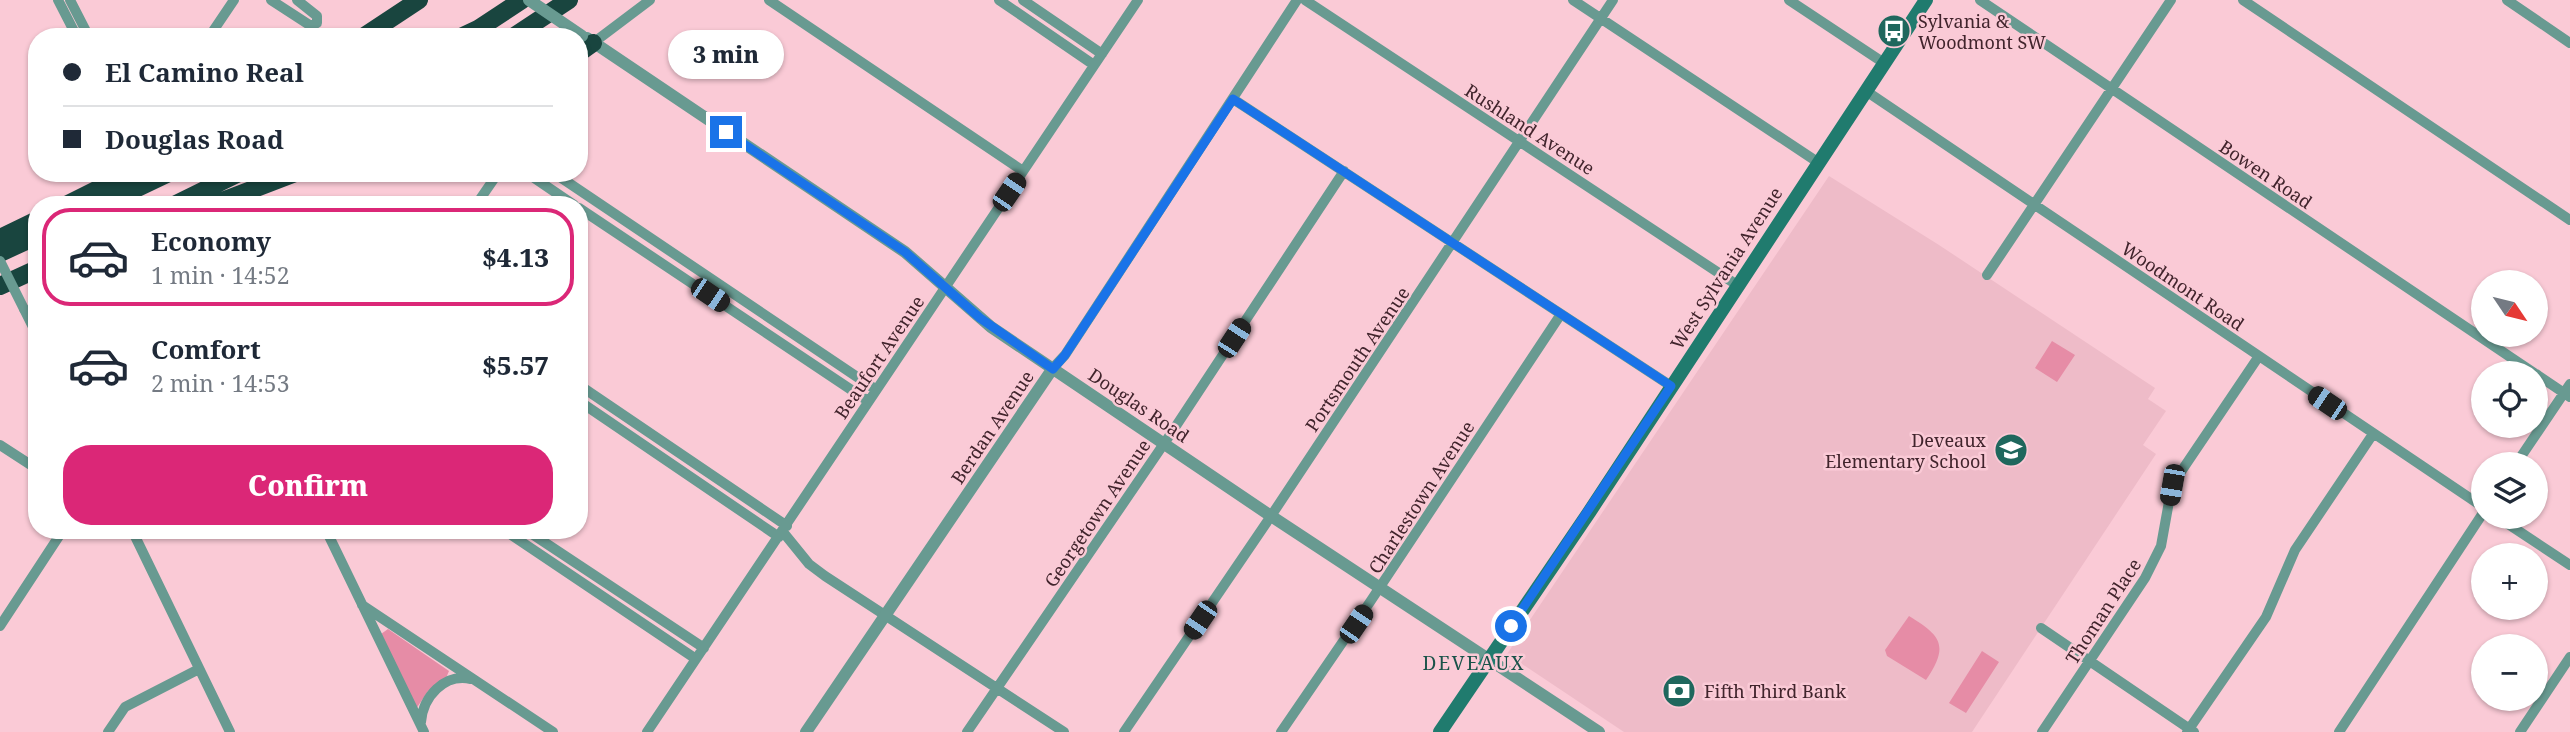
<!DOCTYPE html>
<meta charset="utf-8">
<style>
:root{--surface:#fff;--page:#f2f2f3;--text:#1f2937;--muted:#747a83;--line:#e0e1e3;--accent:#db2777}
body{margin:0;font-family:"Noto Serif",serif;background:var(--page);color:var(--text);height:100vh;display:flex;flex-direction:column;font-size:26px;white-space:nowrap}
*{box-sizing:border-box;margin:0}
p{font-size:23px;color:var(--muted)}
.icon{flex:none;width:38px;height:38px;fill:none;stroke:currentColor;stroke-width:2;stroke-linecap:round;stroke-linejoin:round}
.map{position:relative;flex:1;overflow:hidden}
.drawer{position:absolute;left:28px;top:196px;width:560px;height:343px;display:flex;flex-direction:column;background:var(--surface);border-radius:28px;box-shadow:0 2px 5px #0004}
.drawer>*{flex:none}
.top-card{position:absolute;left:28px;top:28px;width:560px;height:154px;border-radius:28px;box-shadow:0 2px 5px #0004;display:grid;align-content:center;height:154px;padding:0 35px;background:var(--surface)}
.needle{width:46px;rotate:125deg}
.controls{position:absolute;left:2471px;top:270px;display:grid;gap:14px}
.controls a{display:grid;place-items:center;width:77px;height:77px;border-radius:50%;background:var(--surface);box-shadow:0 2px 5px #0004;font-size:35px}
.end{position:absolute;width:32px;height:32px;margin:-16px;border:9px solid #1a73e8;background:#fff;box-shadow:0 0 0 4px #fff}
.from{border-radius:50%}
.bubble{position:absolute;height:49px;border-radius:24px;background:var(--surface);box-shadow:0 2px 5px #0004;font-size:23px;font-weight:800;line-height:49px;text-align:center}
.car{position:absolute;width:21px;height:42px;margin:-21px -10px;border-radius:9px;box-shadow:0 0 5px 2px #0007;background:linear-gradient(#222 24%,#8ab4d8 0 40%,#222 0 76%,#8ab4d8 0 86%,#222 0)}
.top-card b{display:flex;align-items:center;gap:24px;height:66px;font-size:26px}
.top-card b+b{border-top:2px solid var(--line)}
.top-card i{width:18px;height:18px;background:var(--text)}
ul{padding:12px 0 0;list-style:none}
li{display:flex;align-items:center;gap:21px;height:98px;margin:0 14px 10px;padding:0 21px;border:4px solid transparent;border-radius:28px}
li div{flex:1}
li b{display:block;font-size:26px}
li em{font-style:normal;font-weight:800}
li.selected{border-color:var(--accent)}
li>.icon{width:63px;height:63px;stroke-width:1.5}
.action{display:flex;gap:14px;margin-top:auto;padding:14px 35px}
.action a{flex:1;height:80px;border-radius:28px;background:var(--accent);color:#fff;font-size:28px;font-weight:800;line-height:80px;text-align:center}
.map>svg:first-child{display:block}
.built{fill:#eebbc8}
.green{fill:#e68ca6}
.lines{fill:none;stroke-linecap:round;stroke-linejoin:round}
.minor{stroke:#689a91;stroke-width:10}
.tertiary{stroke:#689a91;stroke-width:12}
.secondary{stroke:#207b6e;stroke-width:14}
.motorway{stroke:#19453f;stroke-width:18}
.minor-bridge{stroke:#689a91;stroke-width:10}
.tertiary-bridge{stroke:#689a91;stroke-width:12}
.route{stroke:#1a73e8;stroke-width:9}
.labels{text-anchor:middle;dominant-baseline:central;stroke-width:5;stroke-linejoin:round;paint-order:stroke}
.poi-label{font-size:18px;fill:#41242c;stroke:#facad6;text-anchor:start}
.street-label{font-size:18px;fill:#41242c;stroke:#facad6}
.neighbourhood-label{font-size:19px;letter-spacing:2px;fill:#195249;stroke:#facad6}
</style>
<div class="map">
<svg width="2570" height="732" viewBox="0 0 2570 732">
<rect width="100%" height="100%" fill="#facad6"/>
<path class="built" d="M1829 176 1939 245 2155 388 2148 399 2166 411 2143 445 2156 454 1972 732H1624L1507 654Z"/>
<path class="green" d="M2052 341 2075 355 2057 382 2035 368Z
M1909 616C1942 636 1949 646 1926 680L1887 656 1885 650Z
M388 629 449 671 446 678 428 691 416 709 381 634Z
M1982 651 1999 662 1966 713 1949 703Z"/>
<g class="lines">
<path class="minor" d="M58 0 77 37
M70 0 89 37
M271 0 311 26 317 23V16L297 0
M769 0 1023 171
M999 0 1094 65
M1023 0 1102 54
M1305 0 1737 285
M1573 0 1819 163
M1789 0 1884 63
M1980 0 2534 373
M2243 0 2570 220
M2507 0 2570 43
M209 37 234 0
M593 43 650 0
M1866 91 2483 507
M1233 99 1671 386
M527 173 574 205
M554 173 875 389
M476 205 498 173
M579 208 868 401
M1987 275 2171 0
M24 309 37 335
M1053 368 1065 355 1297 0
M2536 374 2570 397
M579 385 787 526
M579 401 779 537
M0 445 37 469
M2516 464 2570 384
M2496 516 2570 565
M132 530 230 732
M324 530 327 532 424 732
M504 530 696 659
M526 530 704 648
M783 532 809 564 825 576 1064 732
M362 605 553 732
M0 626 63 530
M2041 628 2194 732
M421 722C423 697 444 673 471 679
M108 732 125 707 199 669
M647 732 1138 0
M967 732 1174 429 1344 171
M1124 732 1271 516 1613 0
M1281 732 1370 602 1561 314
M2042 732 2145 578 2161 546 2172 485 2259 356
M2187 732 2266 617 2295 550 2373 434
M2339 732 2483 513
M2520 732 2570 657"/>
<path class="tertiary" d="M587 38 905 252 991 327 1271 516 1599 732
M806 732 1053 368"/>
<path class="secondary" d="M1440 732 1590 511 1926 0"/>
<path class="motorway" d="M363 37 419 0
M461 37 478 29 522 0
M513 37 569 0
M579 53 593 43
M66 205 130 173
M102 205 169 173
M174 205 239 173
M212 205 295 173
M0 238 37 220
M0 253 37 236
M0 286 37 269"/>
<path class="minor-bridge" d="M0 261 24 309"/>
<path class="tertiary-bridge" d="M529 0 582 36"/>
</g>
<g class="lines">
<path class="route" d="M726 132 905 252 980 318 1053 369 1065 355 1233 99 1671 386 1511 626"/>
</g>
<defs>
<symbol id="bus-disc" viewBox="-11 -11 22 22"><circle r="9.5" fill="#1f675d" stroke="#facad6"/><path d="M-5-6H5V4H4V6H2V4H-2V6H-4V4H-5ZM-3.5-4V0h7V-4ZM-3.5 1.2v1.5H-2V1.2ZM2 1.2v1.5H3.5V1.2Z" fill="#fff"/></symbol>
<symbol id="school-disc" viewBox="-11 -11 22 22"><circle r="9.5" fill="#1f675d" stroke="#facad6"/><path d="M0-5L7-2L0 1L-7-2ZM-4 1L0 2.5L4 1V4Q0 6-4 4Z" fill="#fff"/></symbol>
<symbol id="bank-disc" viewBox="-11 -11 22 22"><circle r="9.5" fill="#1f675d" stroke="#facad6"/><path d="M-6-4H6V4H-6ZM0-2.3a2.3 2.3 0 1 0 0 4.6a2.3 2.3 0 1 0 0-4.6Z" fill="#fff"/></symbol>
</defs>
<g fill-rule="evenodd">
<use href="#bus-disc" x="1875" y="12" width="38" height="38"/>
<use href="#school-disc" x="1992" y="431" width="38" height="38"/>
<use href="#bank-disc" x="1660" y="672" width="38" height="38"/>
</g>
<g class="labels">
<g class="poi-label">
<text x="1918" y="21">Sylvania &amp;<tspan x="1918" dy="21">Woodmont SW</tspan></text>
<text x="1986" y="440" text-anchor="end">Deveaux<tspan x="1986" dy="21">Elementary School</tspan></text>
<text x="1704" y="691">Fifth Third Bank</text>
</g>
<g class="street-label">
<text transform="translate(1530 129) rotate(33)">Rushland Avenue</text>
<text transform="translate(2266 174) rotate(34)">Bowen Road</text>
<text transform="translate(1726 268) rotate(-57)">West Sylvania Avenue</text>
<text transform="translate(2183 286) rotate(34)">Woodmont Road</text>
<text transform="translate(879 357) rotate(-56)">Beaufort Avenue</text>
<text transform="translate(1357 359) rotate(-56)">Portsmouth Avenue</text>
<text transform="translate(1139 405) rotate(34)">Douglas Road</text>
<text transform="translate(992 427) rotate(-56)">Berdan Avenue</text>
<text transform="translate(1421 497) rotate(-57)">Charlestown Avenue</text>
<text transform="translate(1097 513) rotate(-56)">Georgetown Avenue</text>
<text transform="translate(2103 611) rotate(-57)">Thoman Place</text>
</g>
<g class="neighbourhood-label">
<text x="1474" y="663">DEVEAUX</text>
</g>
</g>
</svg>
<div class="controls">
<a><svg class="needle" viewBox="-14 -14 28 28"><path d="M0-13l5 13h-10z" fill="#e53935"/><path d="M0 13l5-13h-10z" fill="#747a83"/></svg></a>
<a><svg class="icon" aria-label="locate" viewBox="0 0 24 24"><circle cx="12" cy="12" r="6"/><path d="M12 2v4M12 18v4M2 12h4M18 12h4"/></svg></a>
<a><svg class="icon" aria-label="layers" viewBox="0 0 24 24"><path d="M12 4l9 5-9 5-9-5zM3 14l9 5 9-5"/></svg></a>
<a>+</a>
<a>−</a>
</div>
<i class="end from" style="left:1511px;top:626px"></i>
<i class="end" style="left:726px;top:132px"></i>
<div class="bubble" style="left:668px;top:30px;width:116px">3 min</div>
<i class="car" style="left:1009px;top:192px;rotate:34deg"></i>
<i class="car" style="left:710px;top:295px;rotate:124deg"></i>
<i class="car" style="left:1234px;top:338px;rotate:33deg"></i>
<i class="car" style="left:2327px;top:403px;rotate:304deg"></i>
<i class="car" style="left:2172px;top:485px;rotate:190deg"></i>
<i class="car" style="left:1200px;top:620px;rotate:214deg"></i>
<i class="car" style="left:1356px;top:624px;rotate:34deg"></i>
<div class="top-card">
<b><i class="from"></i>El Camino Real</b>
<b><i></i>Douglas Road</b>
</div>
<section class="drawer">
<ul>
<li class="selected"><svg class="icon" aria-label="car" viewBox="0 0 24 24"><path d="M5 17H2v-5l4-1 3-4h7l3 4 3 1v5h-3M9 17h6M6 11h13"/><circle cx="7" cy="17" r="2"/><circle cx="17" cy="17" r="2"/></svg><div><b>Economy</b><p>1 min · 14:52</p></div><em>$4.13</em></li>
<li><svg class="icon" aria-label="car" viewBox="0 0 24 24"><path d="M5 17H2v-5l4-1 3-4h7l3 4 3 1v5h-3M9 17h6M6 11h13"/><circle cx="7" cy="17" r="2"/><circle cx="17" cy="17" r="2"/></svg><div><b>Comfort</b><p>2 min · 14:53</p></div><em>$5.57</em></li>
</ul>
<div class="action"><a>Confirm</a></div>
</section>
</div>
